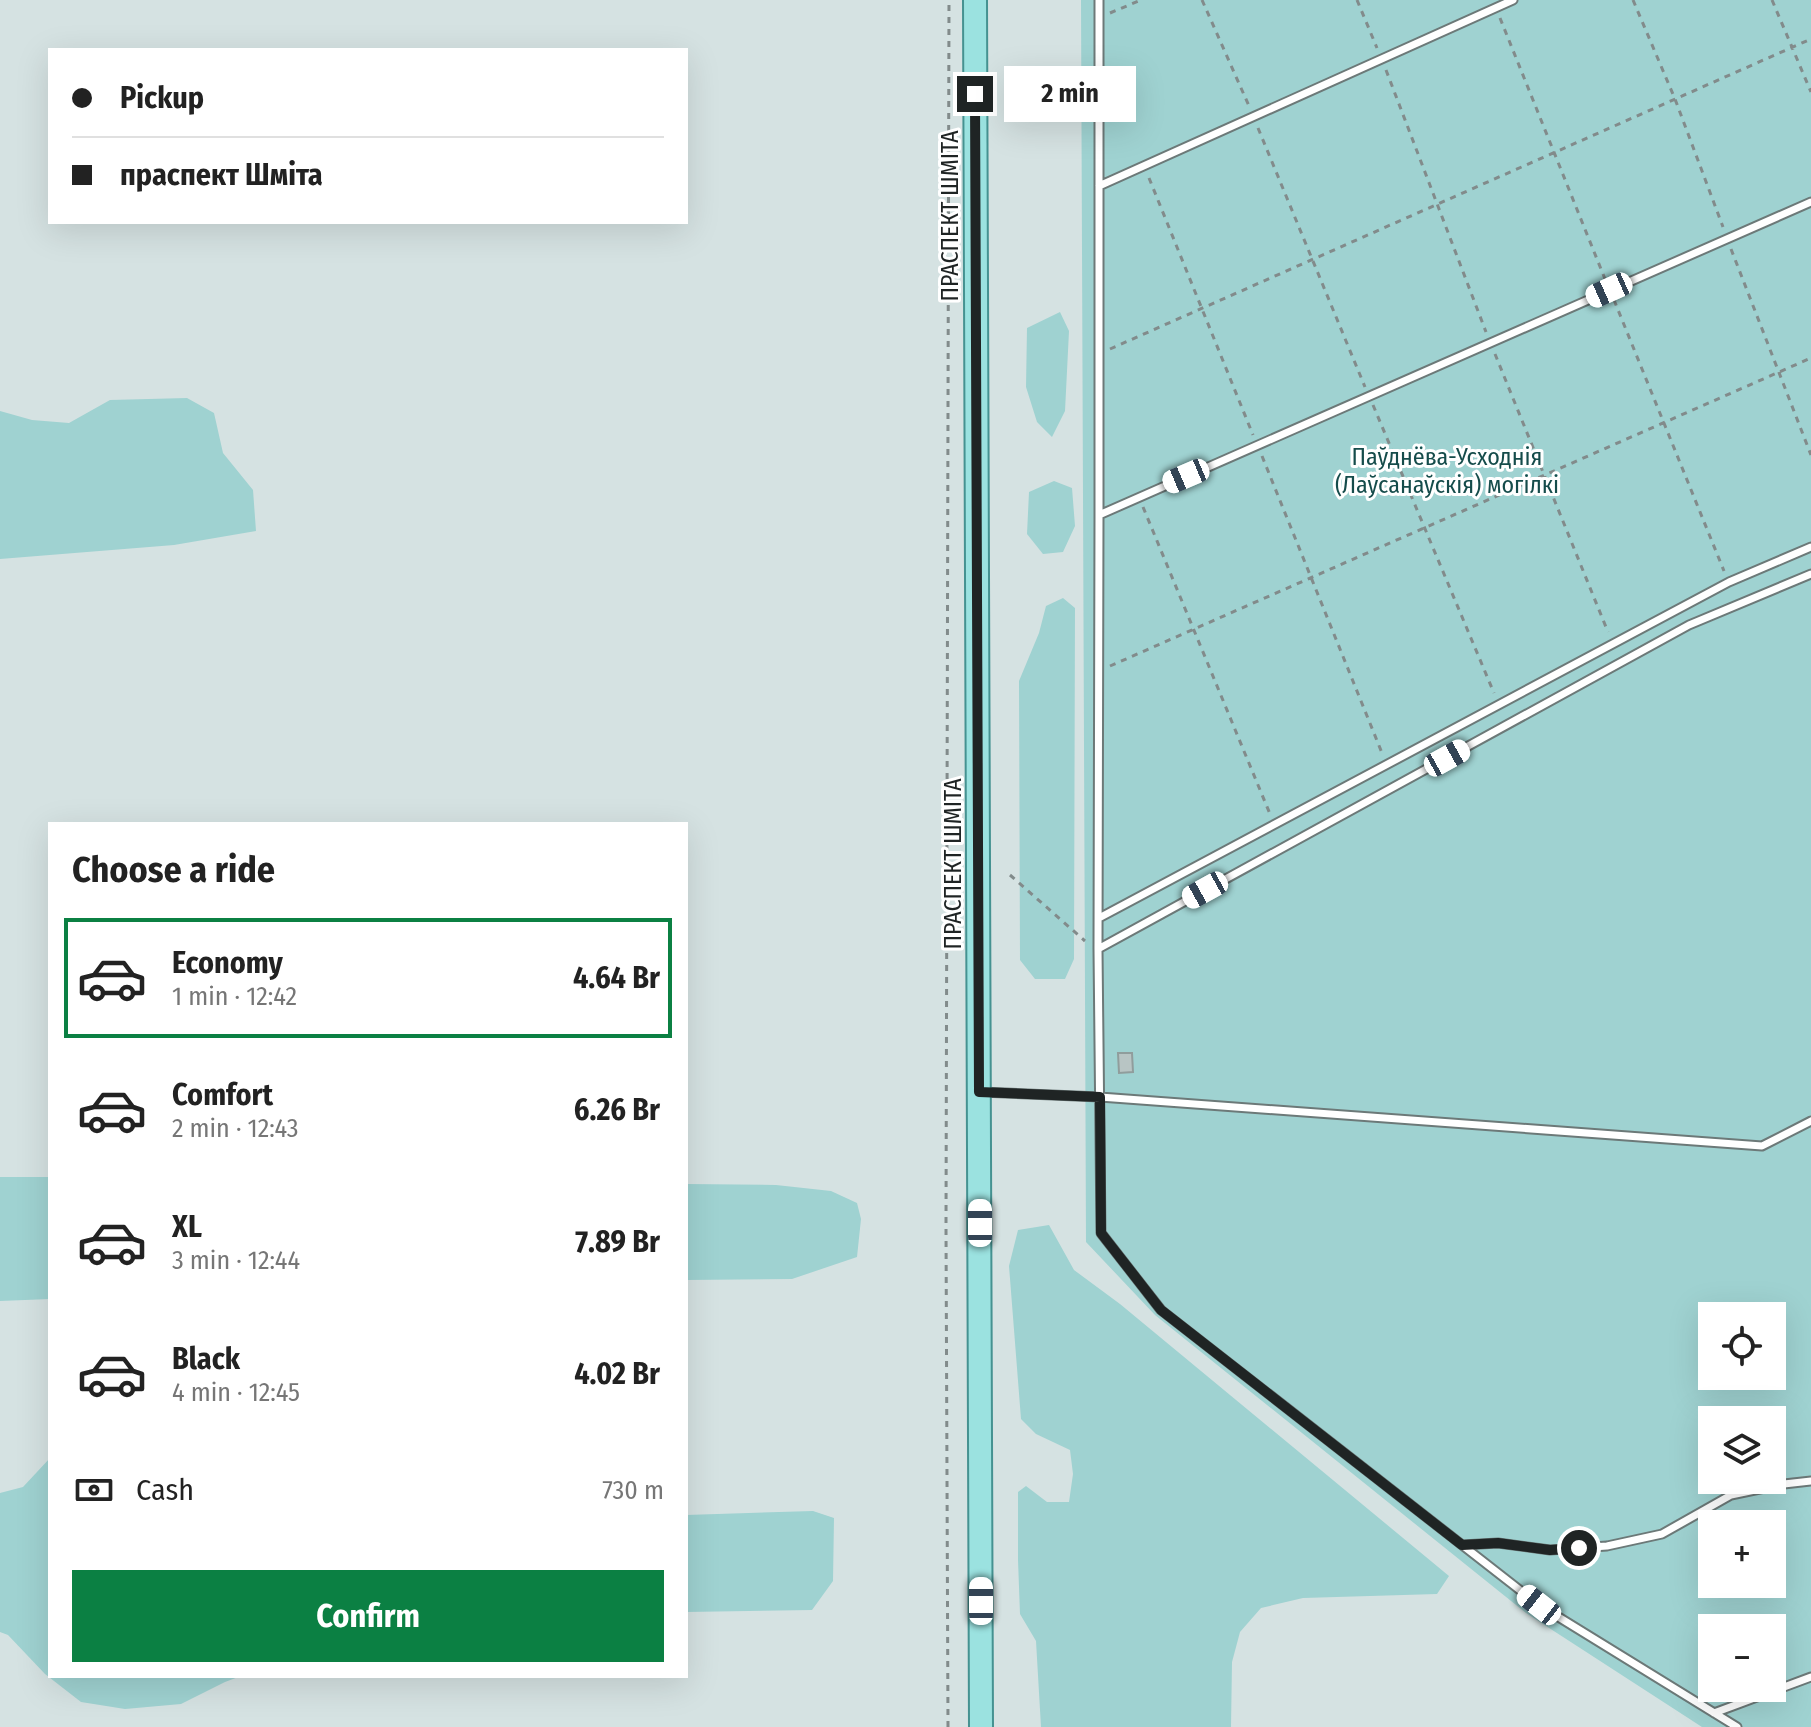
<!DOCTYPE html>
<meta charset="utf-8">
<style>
:root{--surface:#fff;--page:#f6f6f6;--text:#222;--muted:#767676;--line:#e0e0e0;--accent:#0b8043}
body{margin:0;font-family:"Fira Sans Condensed",sans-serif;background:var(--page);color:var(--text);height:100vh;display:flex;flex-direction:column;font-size:30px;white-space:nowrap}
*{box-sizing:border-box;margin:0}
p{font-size:26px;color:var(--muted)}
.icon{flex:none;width:44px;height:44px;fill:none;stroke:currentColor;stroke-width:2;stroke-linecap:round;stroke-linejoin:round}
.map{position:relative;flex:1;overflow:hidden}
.drawer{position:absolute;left:48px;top:822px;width:640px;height:856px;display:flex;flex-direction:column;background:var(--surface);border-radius:0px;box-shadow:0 8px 32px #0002}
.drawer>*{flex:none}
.banner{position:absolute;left:48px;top:48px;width:640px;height:176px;border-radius:0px;box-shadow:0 8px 32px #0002;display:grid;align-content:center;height:176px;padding:0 24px;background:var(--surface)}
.tools{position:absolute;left:1698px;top:1302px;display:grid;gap:16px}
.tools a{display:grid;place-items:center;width:88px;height:88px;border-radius:0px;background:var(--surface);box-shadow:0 8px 32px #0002;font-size:40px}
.end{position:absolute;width:36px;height:36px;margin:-18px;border:10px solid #1f2424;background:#fff;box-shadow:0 0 0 4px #fff}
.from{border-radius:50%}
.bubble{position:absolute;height:56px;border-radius:0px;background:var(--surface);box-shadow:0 8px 32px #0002;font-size:26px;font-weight:700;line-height:56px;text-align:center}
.car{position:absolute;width:24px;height:48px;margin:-24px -12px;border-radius:10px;box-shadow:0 0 6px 2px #0007;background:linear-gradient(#fff 24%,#345 0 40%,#fff 0 76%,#345 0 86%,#fff 0)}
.banner b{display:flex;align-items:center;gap:28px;height:76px;font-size:30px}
.banner b+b{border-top:2px solid var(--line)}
.banner i{width:20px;height:20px;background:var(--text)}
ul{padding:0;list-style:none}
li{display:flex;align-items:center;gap:24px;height:120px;margin:0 16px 12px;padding:0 8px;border:4px solid transparent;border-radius:0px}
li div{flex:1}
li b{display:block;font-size:30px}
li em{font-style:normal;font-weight:700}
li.selected{border-color:var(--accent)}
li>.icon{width:72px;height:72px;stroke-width:1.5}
h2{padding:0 24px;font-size:36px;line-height:96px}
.pay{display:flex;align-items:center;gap:20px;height:88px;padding:0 24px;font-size:30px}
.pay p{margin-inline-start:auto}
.button{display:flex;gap:16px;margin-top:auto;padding:16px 24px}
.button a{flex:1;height:92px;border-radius:0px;background:var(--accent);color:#fff;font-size:32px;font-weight:700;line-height:92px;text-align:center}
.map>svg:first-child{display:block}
.green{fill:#9fd2d1;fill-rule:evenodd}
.building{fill:#b8c5c4;stroke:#909d9c;stroke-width:2}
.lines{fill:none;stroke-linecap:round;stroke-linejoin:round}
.service-casing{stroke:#6c7978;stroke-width:11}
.primary-casing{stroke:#459291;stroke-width:26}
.path{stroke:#828b8b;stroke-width:3;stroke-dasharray:6 6;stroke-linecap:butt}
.service{stroke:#fff;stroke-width:7}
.primary{stroke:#9be2e0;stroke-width:22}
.route{stroke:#1f2424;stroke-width:10}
.labels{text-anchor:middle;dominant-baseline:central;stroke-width:6;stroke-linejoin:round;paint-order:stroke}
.street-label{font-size:24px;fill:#1f2424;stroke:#fff}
.park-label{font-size:24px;fill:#154c4b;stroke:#fff}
</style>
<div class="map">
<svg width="1811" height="1727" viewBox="0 0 1811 1727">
<rect width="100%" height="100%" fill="#d5e2e2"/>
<path class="green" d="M1081 0H1811V1727H1702L1526 1613 1155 1315 1086 1242ZM1712 1316H1772V1376H1712ZM1712 1420H1772V1480H1712ZM1712 1524H1772V1584H1712ZM1712 1628H1772V1688H1712Z
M1060 312 1069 331 1065 411 1052 437 1037 422 1026 387 1027 328Z
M187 398 214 413 223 453 253 490 256 531 174 545 0 559V411L32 420 69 423 110 400Z
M1054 481 1072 488 1075 526 1063 552 1043 554 1027 534 1029 492Z
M1063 598 1075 608 1074 959 1065 979H1035L1020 960 1019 681 1039 633 1046 606Z
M0 1177H50V1299L0 1301Z
M686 1184 776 1185 831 1191 857 1203 861 1219 857 1257 792 1279 686 1280Z
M1049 1225 1074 1270 1120 1304 1449 1576 1437 1594 1303 1598 1261 1608 1240 1632 1232 1662 1231 1727H1041L1036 1641 1020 1614 1018 1560V1492L1026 1486 1047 1502H1069L1073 1474 1070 1450 1036 1434 1021 1419 1009 1266 1018 1230Z
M50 1458V1676H241L225 1682 181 1704 125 1709 81 1702 45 1674 8 1635 0 1632V1493L23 1487Z
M813 1511 834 1518 833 1581 812 1610 686 1612V1515Z"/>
<path class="building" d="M1118 1053H1132L1133 1072 1119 1073Z"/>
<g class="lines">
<defs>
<path id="service" d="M1099 0V515
M1099 186 1513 0
M1099 918 1729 582 1811 547
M1098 949 1099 515 1811 202
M981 1092 1100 1097 1762 1146 1811 1121
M1462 1545 1498 1543 1550 1550 1607 1546 1662 1534 1731 1495 1784 1484 1811 1481
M1714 1713 1811 1677
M1737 1727 1539 1605 1161 1310 1101 1233 1098 949 1689 625 1811 574"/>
<path id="primary" d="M975 0 981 1727"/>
</defs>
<use href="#service" class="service-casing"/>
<use href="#primary" class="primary-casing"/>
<path class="path" d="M1202 0 1249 106
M1357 0 1377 48
M1633 0 1675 99 1723 227
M1772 0 1811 92
M1110 13 1141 0
M1500 18 1605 279
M1386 70 1486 332
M1258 128 1365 387
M1149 178 1253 435
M1731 249 1811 455
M1614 300 1724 571
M1110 349 1811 39
M1495 354 1608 632
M1373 405 1494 693
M1262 456 1382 753
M1143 507 1270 814
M1110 666 1811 358
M1010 875 1085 941
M948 1727 946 1226 949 0"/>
<use href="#service" class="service"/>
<use href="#primary" class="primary"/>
</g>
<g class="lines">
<path class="route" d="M975 94 979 1092 1100 1097 1101 1233 1161 1310 1462 1545 1498 1543 1550 1550 1579 1548"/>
</g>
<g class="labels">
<g class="street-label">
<text transform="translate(950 216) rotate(-90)">ПРАСПЕКТ ШМІТА</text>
<text transform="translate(953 864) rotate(-90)">ПРАСПЕКТ ШМІТА</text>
</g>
<g class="park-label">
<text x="1447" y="457">Паўднёва-Усходнія<tspan x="1447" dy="28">(Лаўсанаўскія) могілкі</tspan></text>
</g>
</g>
</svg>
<div class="tools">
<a><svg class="icon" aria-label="locate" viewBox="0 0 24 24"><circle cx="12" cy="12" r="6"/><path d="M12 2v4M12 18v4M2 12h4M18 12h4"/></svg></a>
<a><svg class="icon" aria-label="layers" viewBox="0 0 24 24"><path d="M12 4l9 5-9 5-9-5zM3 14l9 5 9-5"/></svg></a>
<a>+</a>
<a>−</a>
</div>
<i class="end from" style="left:1579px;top:1548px"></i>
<i class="end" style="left:975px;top:94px"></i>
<div class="bubble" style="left:1004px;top:66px;width:132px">2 min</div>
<i class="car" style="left:1609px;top:290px;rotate:246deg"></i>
<i class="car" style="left:1186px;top:476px;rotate:247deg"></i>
<i class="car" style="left:1447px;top:758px;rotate:61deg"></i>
<i class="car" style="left:1205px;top:890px;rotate:241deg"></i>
<i class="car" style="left:980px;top:1223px;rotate:0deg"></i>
<i class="car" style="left:981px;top:1601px;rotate:0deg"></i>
<i class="car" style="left:1539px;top:1605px;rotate:308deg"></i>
<div class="banner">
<b><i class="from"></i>Pickup</b>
<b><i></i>праспект Шміта</b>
</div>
<section class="drawer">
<h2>Choose a ride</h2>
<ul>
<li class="selected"><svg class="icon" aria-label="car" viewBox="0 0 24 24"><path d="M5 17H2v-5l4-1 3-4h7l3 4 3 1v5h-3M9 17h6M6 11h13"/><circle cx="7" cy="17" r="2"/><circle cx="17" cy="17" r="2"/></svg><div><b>Economy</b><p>1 min · 12:42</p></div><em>4.64 Br</em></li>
<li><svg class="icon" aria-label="car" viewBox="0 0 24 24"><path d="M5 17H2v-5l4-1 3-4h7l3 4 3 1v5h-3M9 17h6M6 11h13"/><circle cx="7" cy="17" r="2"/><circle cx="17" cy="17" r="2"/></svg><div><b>Comfort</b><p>2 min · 12:43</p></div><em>6.26 Br</em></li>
<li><svg class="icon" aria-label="car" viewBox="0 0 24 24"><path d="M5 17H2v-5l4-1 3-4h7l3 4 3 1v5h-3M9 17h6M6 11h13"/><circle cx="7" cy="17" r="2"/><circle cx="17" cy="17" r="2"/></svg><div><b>XL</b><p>3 min · 12:44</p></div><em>7.89 Br</em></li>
<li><svg class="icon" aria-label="car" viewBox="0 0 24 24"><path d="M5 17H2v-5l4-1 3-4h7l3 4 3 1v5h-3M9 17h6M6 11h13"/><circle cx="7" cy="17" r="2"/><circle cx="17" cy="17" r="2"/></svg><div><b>Black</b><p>4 min · 12:45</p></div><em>4.02 Br</em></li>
</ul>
<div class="pay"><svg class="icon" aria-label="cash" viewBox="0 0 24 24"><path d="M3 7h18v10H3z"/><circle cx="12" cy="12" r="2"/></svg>Cash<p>730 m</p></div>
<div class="button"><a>Confirm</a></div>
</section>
</div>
